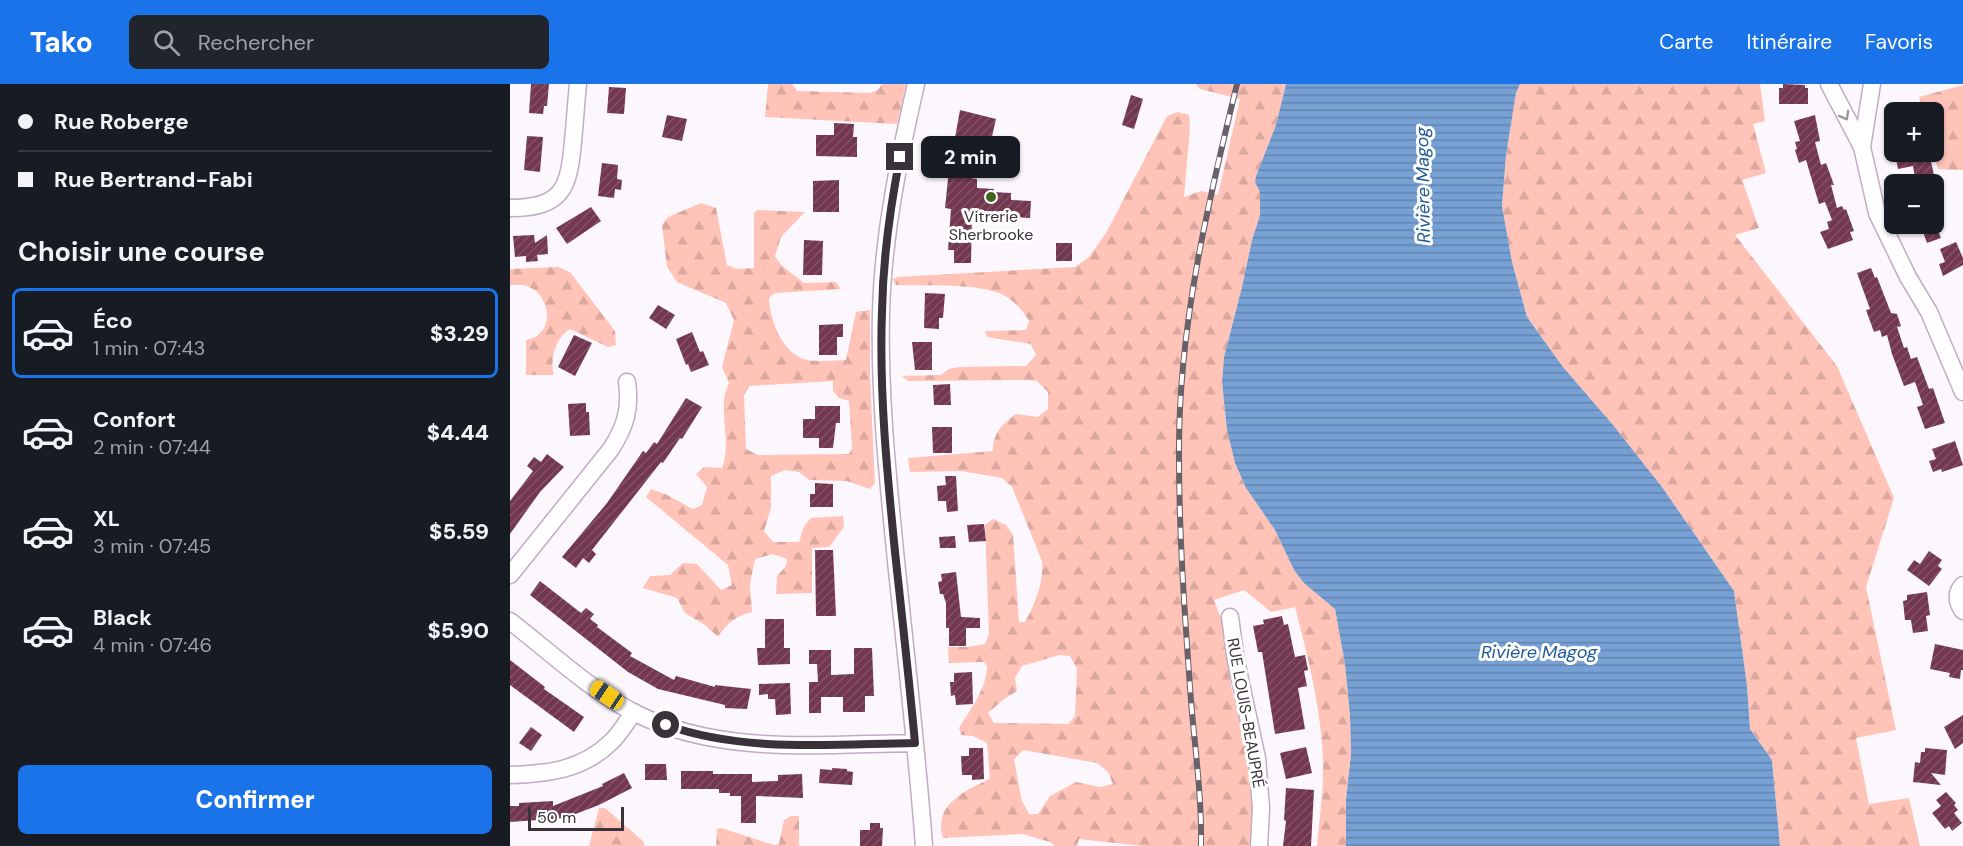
<!DOCTYPE html>
<html lang="fr">
<meta charset="utf-8">
<style>
:root{--surface:#171b24;--page:#20242c;--text:#f1f3f6;--muted:#9ea1a6;--line:#363941;--accent:#1a73e8}
body{margin:0;font-family:"DM Sans",sans-serif;background:var(--page);color:var(--text);height:100vh;display:flex;flex-direction:column;font-size:22px;white-space:nowrap}
*{box-sizing:border-box;margin:0}
p{font-size:20px;color:var(--muted)}
.icon{flex:none;width:33px;height:33px;fill:none;stroke:currentColor;stroke-width:2;stroke-linecap:round;stroke-linejoin:round}
.map{position:relative;flex:1;overflow:hidden}
.side{display:flex;flex-direction:column;background:var(--surface);width:510px}
.side>*{flex:none}
.top-card{display:grid;align-content:center;height:132px;padding:0 18px;background:var(--surface)}
.tools{position:absolute;left:1374px;top:18px;display:grid;gap:12px}
.tools a{display:grid;place-items:center;width:60px;height:60px;border-radius:9px;background:var(--surface);box-shadow:0 2px 4px #0004;font-size:30px}
.scale{position:absolute;left:18px;bottom:15px;width:96px;box-sizing:border-box;padding-left:6px;border:3px solid #3a313b;border-top:0;font-size:16px;line-height:21px;white-space:nowrap;color:#3a313b;-webkit-text-stroke:4px #fff;paint-order:stroke}
.end{position:absolute;width:27px;height:27px;margin:-14px;border:8px solid #3a313b;background:#fff;box-shadow:0 0 0 3px #fff}
.from{border-radius:50%}
.bubble{position:absolute;height:42px;border-radius:9px;background:var(--surface);box-shadow:0 2px 4px #0004;font-size:20px;font-weight:800;line-height:42px;text-align:center}
.car{position:absolute;width:18px;height:36px;margin:-18px -9px;border-radius:8px;box-shadow:0 0 4px 2px #0007;background:linear-gradient(#f5c518 24%,#345 0 40%,#f5c518 0 76%,#345 0 86%,#f5c518 0)}
.top-card b{display:flex;align-items:center;gap:21px;height:57px;font-size:22px}
.top-card b+b{border-top:2px solid var(--line)}
.top-card i{width:15px;height:15px;background:var(--text)}
ul{padding:0;list-style:none}
li{display:flex;align-items:center;gap:18px;height:90px;margin:0 12px 9px;padding:0 6px;border:3px solid transparent;border-radius:9px}
li div{flex:1}
li b{display:block;font-size:22px}
li em{font-style:normal;font-weight:800}
li.on{border-color:var(--accent)}
li>.icon{width:54px;height:54px;stroke-width:1.5}
h2{padding:0 18px;font-size:27px;line-height:72px}
.action{display:flex;gap:12px;margin-top:auto;padding:12px 18px}
.action a{flex:1;height:69px;border-radius:9px;background:var(--accent);color:#fff;font-size:24px;font-weight:800;line-height:69px;text-align:center}
header{display:flex;align-items:center;gap:36px;box-sizing:border-box;height:84px;padding:0 30px;background:var(--accent);color:#fff}
header strong{font-size:28px}
nav{display:flex;gap:33px;margin-inline-start:auto;font-size:21px}
.search{width:420px;height:54px;background:var(--page);display:flex;align-items:center;gap:15px;box-sizing:border-box;padding:0 21px;border-radius:9px;color:var(--muted);font-size:22px}
main{display:flex;flex:1;min-height:0}
.map>svg:first-child{display:block}
.forest{fill:url(#forest-firs);fill-rule:evenodd}
.water{fill:url(#water-rules)}
.building{fill:url(#building-hatch)}
.lines{fill:none;stroke-linecap:round;stroke-linejoin:round}
.minor-casing{stroke:#c0acc3;stroke-width:19}
.minor{stroke:#fff;stroke-width:16}
.rail-casing{stroke:#696169;stroke-width:6}
.rail{stroke:#fff;stroke-width:4;stroke-dasharray:11;stroke-linecap:butt}
.oneway{stroke:#9c989d}
.route{stroke:#3a313b;stroke-width:8}
.poi-dot{fill:#41661f;stroke:#fff;stroke-width:2}
.labels{text-anchor:middle;dominant-baseline:central;stroke-width:6;stroke-linejoin:round;paint-order:stroke}
.poi-label{font-size:16px;fill:#3a313b;stroke:#fff}
.street-label{font-size:16px;fill:#3a313b;stroke:#fff}
.water-label{font-size:18px;font-style:italic;fill:#1e5997;stroke:#fff}
</style>
<header>
<strong>Tako</strong>
<div class="search"><svg class="icon" aria-label="search" viewBox="0 0 24 24"><circle cx="10" cy="10" r="6"/><path d="M15 15l6 6"/></svg>Rechercher</div>
<nav><a>Carte</a><a>Itinéraire</a><a>Favoris</a></nav>
</header>
<main>
<section class="side">
<div class="top-card">
<b><i class="from"></i>Rue Roberge</b>
<b><i></i>Rue Bertrand-Fabi</b>
</div>
<h2>Choisir une course</h2>
<ul>
<li class="on"><svg class="icon" aria-label="car" viewBox="0 0 24 24"><path d="M5 17H2v-5l4-1 3-4h7l3 4 3 1v5h-3M9 17h6M6 11h13"/><circle cx="7" cy="17" r="2"/><circle cx="17" cy="17" r="2"/></svg><div><b>Éco</b><p>1 min · 07:43</p></div><em>$3.29</em></li>
<li><svg class="icon" aria-label="car" viewBox="0 0 24 24"><path d="M5 17H2v-5l4-1 3-4h7l3 4 3 1v5h-3M9 17h6M6 11h13"/><circle cx="7" cy="17" r="2"/><circle cx="17" cy="17" r="2"/></svg><div><b>Confort</b><p>2 min · 07:44</p></div><em>$4.44</em></li>
<li><svg class="icon" aria-label="car" viewBox="0 0 24 24"><path d="M5 17H2v-5l4-1 3-4h7l3 4 3 1v5h-3M9 17h6M6 11h13"/><circle cx="7" cy="17" r="2"/><circle cx="17" cy="17" r="2"/></svg><div><b>XL</b><p>3 min · 07:45</p></div><em>$5.59</em></li>
<li><svg class="icon" aria-label="car" viewBox="0 0 24 24"><path d="M5 17H2v-5l4-1 3-4h7l3 4 3 1v5h-3M9 17h6M6 11h13"/><circle cx="7" cy="17" r="2"/><circle cx="17" cy="17" r="2"/></svg><div><b>Black</b><p>4 min · 07:46</p></div><em>$5.90</em></li>
</ul>
<div class="action"><a>Confirmer</a></div>
</section>
<div class="map">
<svg width="1453" height="762" viewBox="0 0 1453 762">
<defs>
<pattern id="forest-firs" width="22" height="20" patternUnits="userSpaceOnUse" patternTransform="scale(1.5)"><rect width="22" height="20" fill="#ffc3b8"/><path d="M5 1l3.5 6h-7zM16 11l3.5 6h-7z" fill="#dba89f"/></pattern>
<pattern id="water-rules" width="6" height="5" patternUnits="userSpaceOnUse" patternTransform="scale(1.5)"><rect width="6" height="5" fill="#77a1d4"/><path d="M0 2.5h6" fill="none" stroke="#6384ad"/></pattern>
<pattern id="building-hatch" width="6" height="6" patternUnits="userSpaceOnUse" patternTransform="scale(1.5)"><rect width="6" height="6" fill="#733850"/><path d="M-1 1l2-2M0 6l6-6M5 7l2-2" fill="none" stroke="#835367"/></pattern>
</defs>
<rect width="100%" height="100%" fill="#fcf7fc"/>
<path class="forest" d="M258 0H282L287 7 360 9 368 6 372 0H396L387 40 255 33Z
M686 0H776L766 41 746 92 745 98 750 108V131L742 156 732 203 714 273 712 298 717 346 725 379 736 404 765 446 784 486 825 525 835 580 840 632 841 670 836 715V762H807C809 738 813 712 813 688 814 636 798 573 785 523L761 528 734 506 704 516 713 539 721 603 740 673 745 762H633L569 755 567 762H545L540 758 513 750 433 754C423 721 454 707 480 695L477 659 463 652 451 651 449 644C460 626 477 604 477 582L474 578 439 579 438 563H457L475 560 479 550 475 441 483 435 496 441 503 451 509 538H515C525 520 534 498 532 477L502 403 492 394 451 387 400 388 398 374 483 367C483 349 492 340 506 330L528 333 538 325V308L527 297 517 296 398 297 392 292 431 291 439 285 450 283 516 282 526 271 521 260 477 253 475 247 516 246 519 237C513 227 507 220 497 213 474 198 414 202 386 201L382 195 388 193 565 183 579 173 596 149 657 32 668 28 679 31 680 43 674 113 691 107 708 111 730 15 690 5ZM549 571 560 572 567 585 565 632 558 640 484 639 478 629 494 615 507 607 505 594 512 582ZM513 666 587 679 598 688 603 700 590 703 566 698 540 712 528 730H519L512 717 504 676Z
M1010 0H1250L1255 37 1243 40 1256 89 1232 96 1249 144 1225 151 1327 282 1384 414 1356 503 1386 646 1346 654 1359 720 1399 714 1410 762H1270L1262 676 1240 645 1237 601 1224 507 1152 403 1103 341 1053 283 1017 233 1002 178 992 122 996 71 1006 9Z
M1453 1V86L1428 85 1423 68 1424 28H1413L1409 13Z
M191 119 206 124 217 181 227 185 244 184V129L247 126 295 128 271 153 265 172 271 181 294 199 326 198 331 205 265 209 259 214C260 236 272 270 297 276 309 278 324 276 336 276L346 228 360 226V293L365 399 360 405 337 397 299 396 289 388 275 386 261 392V424L254 447 263 458H289L294 442 301 434 333 432 334 443 319 463 302 464V509L266 510 267 492 276 482 277 475 263 470 245 475 240 500 242 528C226 532 217 539 208 553L195 541 175 529 167 514 133 504 140 492 160 491 173 479 187 480 211 506 222 501 218 481 136 413 141 405 155 410 183 425 192 421 197 403 186 390 194 383 212 384C223 357 206 325 219 299L212 283 224 236 216 219 167 198 157 183 152 141 158 133ZM323 297V307L329 314 339 317 342 364 339 370 248 371 236 365 234 311 239 302Z
M48 183 60 188 105 247 106 261 98 263 60 245C46 253 39 276 44 291H16V256C20 255 27 253 29 250 43 238 37 214 23 205 16 200 8 201 0 201V185Z
M89 724H95L134 758V762H79Z
M281 732H289V762H206L207 745 211 744 264 761 269 760 274 736Z"/>
<path class="water" d="M776 0H1010L1006 9 996 71 992 122 1002 178 1017 233 1053 283 1103 341 1152 403 1224 507 1237 601 1240 645 1262 676 1270 762H836V715L841 670 840 632 835 580 825 525 794 499 784 486 765 446 736 404 725 379 717 346 712 298 714 273 732 203 742 156 750 131V108L745 98 746 92 766 41Z"/>
<path class="building" d="M21 0H39L37 22H34L33 30 19 29Z
M1273 0 1295 1V4H1298V20H1269V4H1273Z
M99 3 116 4 114 30 97 29Z
M621 11 633 15 624 45 612 41Z
M450 26 486 35 481 57 504 56 505 72 471 73 443 65Z
M157 31 177 35 172 57 152 53Z
M1305 31 1310 57 1305 58 1311 81 1316 79 1324 101H1321L1327 124 1332 122 1334 126 1336 125 1344 147 1340 148 1343 156 1318 165 1310 148 1319 145 1317 138 1322 136 1315 118 1309 120 1296 76 1289 79 1285 66 1287 65 1285 58 1290 57 1284 37Z
M324 39 344 40 343 53H347V73L306 72V51H324Z
M17 52 33 53 30 88 14 86Z
M1395 68H1405L1406 70 1413 69 1414 75 1420 73 1426 100H1406L1403 82 1388 85 1385 70Z
M92 79 108 81 107 95 112 96 111 106 105 105 104 114 88 112Z
M439 85 462 87 461 94 467 95V104L484 105 483 108 501 109V116L521 117 520 134 462 131 461 179H444V166H438L441 125 435 124Z
M329 96V128H303V97Z
M81 123 91 137 57 160 46 144Z
M1410 140H1425L1431 154 1417 159Z
M24 151 25 159 37 151 38 170 27 171 28 177 16 178V172L5 173 3 152Z
M294 156 313 157 312 191H293Z
M1446 158 1453 174V181L1433 192 1429 180 1435 178 1430 165Z
M546 159H562V177H546Z
M1361 184 1365 194 1367 193 1381 229 1387 230 1391 242 1387 243 1394 264 1397 263 1401 275 1407 273 1419 305 1423 304 1435 339 1415 345 1407 323 1413 321 1405 298 1394 302 1382 270 1377 251 1372 253 1370 246 1364 248 1356 226 1360 225 1347 189Z
M415 209 435 210 433 234H429V245L414 244Z
M148 221 165 231 156 245 139 234Z
M333 240V253H327V271H309V241Z
M182 248 190 268 193 267 199 281 181 288 178 280 176 281 166 255Z
M64 251 82 259 65 292 48 283Z
M402 258H422V286H405Z
M440 300 441 321H424L423 301Z
M176 314 192 323 172 355 170 354 153 379 151 378 82 466 86 470 79 479 73 474 66 484 52 473 97 419 133 367 136 369 144 358 147 360Z
M76 319V328H79L80 351 60 352 58 320Z
M305 322H330V339H326L323 364H309V354H293V335H305Z
M422 343H442V369H423Z
M1445 357 1453 381 1432 388 1431 385 1423 388 1419 377 1426 375 1422 365Z
M37 370 54 383 30 408 0 450V417L23 387 17 382 24 373 31 378Z
M435 392H446L448 427 437 428 436 417H428L427 402 436 401Z
M305 399 323 400V423H300V410H305Z
M474 440 476 457 459 458 457 441Z
M445 452 446 464H430L429 453Z
M305 466H323L326 532H306Z
M1419 467 1432 476 1428 482 1432 485 1419 502 1397 486 1404 476 1410 480Z
M446 488 451 533 470 534V544H456V562H439V544H436V519L433 510H430L428 498 432 497 431 490Z
M30 497 71 529 76 524 84 530 80 535 88 541 87 543 122 569 120 572 164 596 166 592 205 603V601L241 605 237 625 215 624V621L148 605 118 588 20 511Z
M1417 508 1420 531 1416 532 1418 547 1403 549 1401 536H1395L1393 517 1397 516V511Z
M772 532 774 541 778 540 785 573 795 571 798 586 794 587 797 602 788 604 795 645 765 650 752 568H748L743 542 754 540 753 536Z
M255 535H274V564H280V580L248 581 247 564H255Z
M1425 560 1453 566V586H1451L1450 595 1439 593 1440 589 1420 585Z
M344 564H362L364 612H355V628H333V613H311V629H299V598H308L307 580H299V566H321V591L344 590Z
M0 576 35 603 34 605 74 633 64 648 0 601Z
M462 588 463 620 446 621 445 611 441 612 440 598H444V589Z
M280 599 281 630 266 631 265 615H258V610L249 611V600Z
M1453 631V659L1445 665 1434 643Z
M21 643 32 651 21 667 9 659Z
M796 663 802 689 776 695 770 669Z
M459 664H473L474 695 462 696V691H452L451 672H459Z
M1415 664 1437 666 1435 691 1421 689 1431 701 1403 698 1405 678 1410 679 1411 668H1415Z
M135 680H156L157 696H135Z
M322 684 337 685V687L343 688 342 701 309 699 310 685 322 686Z
M171 687H203V690H242V698L268 697V691L292 690 293 714 246 712V739H231V712H220V709H209V705H171Z
M114 689 122 704 89 721 55 734 0 738V722H9V719L43 717V722L93 702 92 700Z
M776 704 804 706 801 762H773L776 737 774 736Z
M1436 708 1446 719 1444 721 1448 726 1444 729 1452 739 1442 747 1439 742 1435 745 1422 729 1431 722 1426 716Z
M360 739H370V744H373L372 762H350V746H360Z"/>
<g class="lines">
<defs>
<path id="minor" d="M406 0C389 75 373 151 371 228 369 312 378 395 386 477 396 572 407 667 414 762
M1319 0 1352 63 1367 129 1398 193 1419 228 1453 308
M1352 63 1362 0
M0 124C53 124 59 104 63 57 65 38 66 19 68 0
M0 491 101 365C115 343 121 325 117 298
M1453 501C1445 509 1447 519 1453 527
M720 533 726 577 747 674 751 724 749 762
M0 537C40 568 80 606 125 629 211 672 312 660 405 659
M0 691C37 690 73 686 101 658 110 650 116 638 124 628"/>
</defs>
<use href="#minor" class="minor-casing"/>
<use href="#minor" class="minor"/>
<defs>
<path id="rail" d="M691 762C692 714 685 665 681 617 675 535 669 453 669 372 668 245 697 123 727 0"/>
</defs>
<use href="#rail" class="rail-casing"/>
<use href="#rail" class="rail"/>
</g>
<defs><path id="oneway-chevron" d="M-2-3.5L2.5 0L-2 3.5" fill="none" stroke-width="1.6" stroke-linecap="round" stroke-linejoin="round" transform="scale(1.5)"/></defs>
<use class="oneway" href="#oneway-chevron" transform="translate(1335 32) rotate(61)"/>
<g class="lines">
<path class="route" d="M156 641C235 669 322 660 405 659 399 595 392 532 385 468 377 388 369 307 372 227 373 175 380 124 390 73"/>
</g>
<circle class="poi-dot" cx="481" cy="113" r="6"/>
<g class="labels">
<g class="poi-label">
<text x="481" y="132">Vitrerie<tspan x="481" dy="18">Sherbrooke</tspan></text>
</g>
<g class="street-label">
<text transform="translate(736 629) rotate(80)">RUE LOUIS-BEAUPRÉ</text>
</g>
<g class="water-label">
<text transform="translate(913 101) rotate(-91)">Rivière Magog</text>
<text x="1029" y="568">Rivière Magog</text>
</g>
</g>
</svg>
<div class="tools">
<a>+</a>
<a>−</a>
</div>
<div class="scale">50 m</div>
<i class="end from" style="left:156px;top:641px"></i>
<i class="end" style="left:390px;top:73px"></i>
<div class="bubble" style="left:411px;top:52px;width:99px">2 min</div>
<i class="car" style="left:97px;top:611px;rotate:304deg"></i>
</div>
</main>
